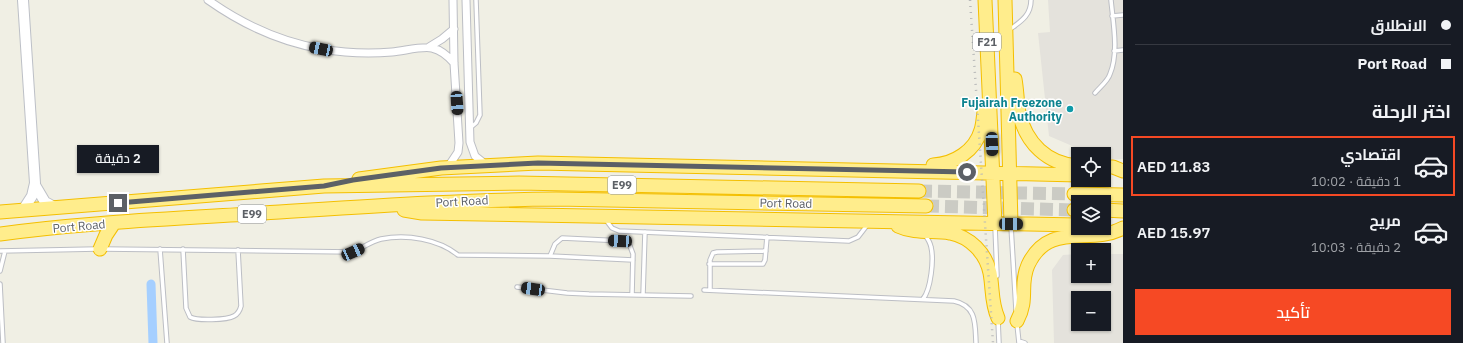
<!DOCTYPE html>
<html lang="ar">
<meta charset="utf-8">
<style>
:root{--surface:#171b24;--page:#20242c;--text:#f1f3f6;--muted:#9ea1a6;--line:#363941;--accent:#f64924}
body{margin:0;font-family:"IBM Plex Sans",Cairo,sans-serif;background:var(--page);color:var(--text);direction:rtl;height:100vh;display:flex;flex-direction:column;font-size:15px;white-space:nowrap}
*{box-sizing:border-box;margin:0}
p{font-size:13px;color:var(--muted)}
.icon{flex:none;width:22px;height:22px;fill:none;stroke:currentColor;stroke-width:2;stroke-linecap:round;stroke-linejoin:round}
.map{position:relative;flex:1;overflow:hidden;direction:ltr}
.sheet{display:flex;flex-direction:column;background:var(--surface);width:340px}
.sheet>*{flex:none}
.guide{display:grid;align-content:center;height:88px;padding:0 12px;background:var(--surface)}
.tools{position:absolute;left:1071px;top:147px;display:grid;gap:8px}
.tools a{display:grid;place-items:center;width:40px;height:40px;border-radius:0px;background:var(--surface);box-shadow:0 1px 3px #0004;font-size:20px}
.end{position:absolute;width:18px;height:18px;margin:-9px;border:5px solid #5c6066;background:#fff;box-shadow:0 0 0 2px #fff}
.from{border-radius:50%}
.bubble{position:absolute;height:28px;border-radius:0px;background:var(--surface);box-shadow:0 1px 3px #0004;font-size:13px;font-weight:600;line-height:28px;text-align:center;direction:rtl}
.car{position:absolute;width:12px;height:24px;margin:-12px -6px;border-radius:5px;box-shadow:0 0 3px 1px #0007;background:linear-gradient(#222 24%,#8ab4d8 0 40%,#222 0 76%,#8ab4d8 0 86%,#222 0)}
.guide b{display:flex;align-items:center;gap:14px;height:38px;font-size:15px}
.guide b+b{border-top:1px solid var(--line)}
.guide i{width:10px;height:10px;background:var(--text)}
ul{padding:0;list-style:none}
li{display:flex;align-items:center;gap:12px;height:60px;margin:0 8px 6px;padding:0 4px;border:2px solid transparent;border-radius:0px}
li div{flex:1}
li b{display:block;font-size:15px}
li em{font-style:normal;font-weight:600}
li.selected{border-color:var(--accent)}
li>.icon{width:36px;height:36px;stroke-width:1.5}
h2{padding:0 12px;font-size:18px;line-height:48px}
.cta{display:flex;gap:8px;margin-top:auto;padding:8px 12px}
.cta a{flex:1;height:46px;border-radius:0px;background:var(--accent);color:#fff;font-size:16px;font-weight:600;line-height:46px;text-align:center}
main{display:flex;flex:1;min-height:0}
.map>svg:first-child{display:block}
.industrial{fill:#e4e2dc;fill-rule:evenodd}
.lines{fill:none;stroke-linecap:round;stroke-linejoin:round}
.canal{stroke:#a5cfff;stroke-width:9}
.highway-tunnel{stroke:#cbcbc4;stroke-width:13;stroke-dasharray:13 6;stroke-linecap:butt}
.lane-casing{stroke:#bcbec4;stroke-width:5.5}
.street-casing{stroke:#bcbec4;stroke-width:9}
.secondary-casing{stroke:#bdc0c7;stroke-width:12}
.highway-casing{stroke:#f4bf00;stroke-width:15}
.lane{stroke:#fff;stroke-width:3.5}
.street{stroke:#fff;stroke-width:7}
.secondary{stroke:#fff;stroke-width:10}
.highway{stroke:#ffed8c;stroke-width:13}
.rail{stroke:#b8b9b9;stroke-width:2.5;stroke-dasharray:1 5;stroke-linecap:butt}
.route{stroke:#5c6066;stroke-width:5}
.culture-dot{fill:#0f9aa8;stroke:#fff;stroke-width:1.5}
.labels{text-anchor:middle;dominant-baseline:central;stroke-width:3;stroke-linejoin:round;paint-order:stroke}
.shield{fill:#fff;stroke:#8d9094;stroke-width:1}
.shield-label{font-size:11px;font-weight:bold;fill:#5c6066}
.culture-label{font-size:12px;font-weight:bold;fill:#0d838f;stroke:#fff;text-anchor:end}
.street-label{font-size:12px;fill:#5c6066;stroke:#fff}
</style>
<main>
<section class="sheet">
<div class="guide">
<b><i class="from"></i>الانطلاق</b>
<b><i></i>Port Road</b>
</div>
<h2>اختر الرحلة</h2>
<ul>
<li class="selected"><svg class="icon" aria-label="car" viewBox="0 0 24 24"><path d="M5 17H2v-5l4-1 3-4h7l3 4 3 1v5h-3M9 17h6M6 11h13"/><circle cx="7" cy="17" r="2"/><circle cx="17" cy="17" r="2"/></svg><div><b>اقتصادي</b><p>1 دقيقة · 10:02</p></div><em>AED 11.83</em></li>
<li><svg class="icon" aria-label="car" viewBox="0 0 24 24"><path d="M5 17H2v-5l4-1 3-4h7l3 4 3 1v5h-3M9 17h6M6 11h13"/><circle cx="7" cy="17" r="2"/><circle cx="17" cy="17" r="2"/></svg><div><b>مريح</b><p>2 دقيقة · 10:03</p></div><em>AED 15.97</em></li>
</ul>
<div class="cta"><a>تأكيد</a></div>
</section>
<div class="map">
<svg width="1123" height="343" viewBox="0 0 1123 343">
<rect width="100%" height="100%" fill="#f0efe4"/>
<path class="industrial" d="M1048 0H1123V159L1105 160 1104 159V154H1091L1049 136 1038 33 1050 32Z
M1078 254V276H1104V254H1123V343H1054L1052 270 1063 255ZM1078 298H1104V324H1078Z"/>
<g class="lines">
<path class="canal" d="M151 284 153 343"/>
<path class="highway-tunnel" d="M919 191 1074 194
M926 206 1074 210"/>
<defs>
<path id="lane" d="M1112 16 1123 15
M1009 30C1020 22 1031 16 1031 0
M1114 51 1123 50
M1095 93C1100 87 1108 81 1110 74 1119 53 1113 22 1111 0
M470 128 476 123 480 115 476 0
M606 220 612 228 619 231 849 241 858 237 868 224
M995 226 997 276
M1011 226 1016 310
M103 249 353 252C362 248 372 241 381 239 407 234 438 239 458 255L550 256 633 260
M160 249 167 343
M183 249 186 308 190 317C197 321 227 320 234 316 238 314 240 310 241 306L238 250
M0 251 97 249
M550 256 555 244 562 238 624 241 630 246 633 254 632 295
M709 264H763L765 260 767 237
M0 271 5 251
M0 284 3 343
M517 287 567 293 589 294 691 296
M704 290 954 301C977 306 975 324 976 343
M710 290V260L713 253 717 252 766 251
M643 295 645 232
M923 299C931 289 934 259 931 247 930 242 928 239 925 235
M998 320 999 343
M1017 324 1019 343
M1019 341 1025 343"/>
<path id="street" d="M208 0C242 24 280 42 322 49 345 53 369 54 392 52 404 51 421 46 432 48 441 50 448 56 454 63
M466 0 470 142 475 156 485 164
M429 47 442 39 454 29
M448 167 458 152 459 143 454 63 453 0"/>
<path id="secondary" d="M35 185 45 202 56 208
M23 210 32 196 35 183 23 0"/>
<path id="highway" d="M985 0 995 224
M1005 0 1011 224
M1015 79C1017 90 1017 101 1019 113 1026 143 1047 164 1078 166
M933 165C954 164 975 151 981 130 983 124 983 118 984 112
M1104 167H1113L1123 171
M359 179 441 168 538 163 1078 175
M1074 194 1123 195
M404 210 422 213 1078 225
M1074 210H1078
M1104 210 1123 211
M0 212 324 186 519 183 919 191
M898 226C915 234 933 230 950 233 970 237 986 253 990 273 993 289 991 302 998 318
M0 234C87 222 175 219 263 213 360 207 458 200 556 199L926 206
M100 249 106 235 114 223
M1017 321C1029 299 1019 285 1028 265 1049 220 1090 246 1123 228"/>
</defs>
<use href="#lane" class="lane-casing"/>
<use href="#street" class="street-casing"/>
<use href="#secondary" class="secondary-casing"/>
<use href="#highway" class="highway-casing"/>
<use href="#lane" class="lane"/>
<use href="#street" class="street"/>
<use href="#secondary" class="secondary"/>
<use href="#highway" class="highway"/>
<path class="rail" d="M970 0 993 343"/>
</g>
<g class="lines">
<path class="route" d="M118 203 324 186 353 180 441 168 538 163 967 172"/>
</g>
<circle class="culture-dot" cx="1070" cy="109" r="4"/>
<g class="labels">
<g class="shield">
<rect x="973" y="33" width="28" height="18" rx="3"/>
<rect x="608" y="176" width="28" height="18" rx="3"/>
<rect x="238" y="205" width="28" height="18" rx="3"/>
</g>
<g class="shield-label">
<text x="987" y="42">F21</text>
<text x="622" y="185">E99</text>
<text x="252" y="214">E99</text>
</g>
<g class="culture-label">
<text x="1062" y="102">Fujairah Freezone<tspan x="1062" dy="14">Authority</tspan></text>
</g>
<g class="street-label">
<text transform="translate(462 201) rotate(-3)">Port Road</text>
<text transform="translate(786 203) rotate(1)">Port Road</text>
<text transform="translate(79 226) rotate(-5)">Port Road</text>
</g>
</g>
</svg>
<div class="tools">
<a><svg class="icon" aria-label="locate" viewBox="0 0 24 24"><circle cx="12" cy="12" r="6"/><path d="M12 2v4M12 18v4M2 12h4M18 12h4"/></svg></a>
<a><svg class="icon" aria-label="layers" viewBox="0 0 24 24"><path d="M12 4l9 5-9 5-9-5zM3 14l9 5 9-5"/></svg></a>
<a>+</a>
<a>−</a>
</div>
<i class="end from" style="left:967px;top:172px"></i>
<i class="end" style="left:118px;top:203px"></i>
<div class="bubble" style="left:77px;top:145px;width:82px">2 دقيقة</div>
<i class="car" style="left:321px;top:49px;rotate:282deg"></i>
<i class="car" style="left:457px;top:103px;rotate:176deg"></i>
<i class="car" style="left:992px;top:144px;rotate:178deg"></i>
<i class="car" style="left:1011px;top:224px;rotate:91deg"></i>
<i class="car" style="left:620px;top:241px;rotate:273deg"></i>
<i class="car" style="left:353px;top:252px;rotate:66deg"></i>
<i class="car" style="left:533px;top:289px;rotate:278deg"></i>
</div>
</main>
